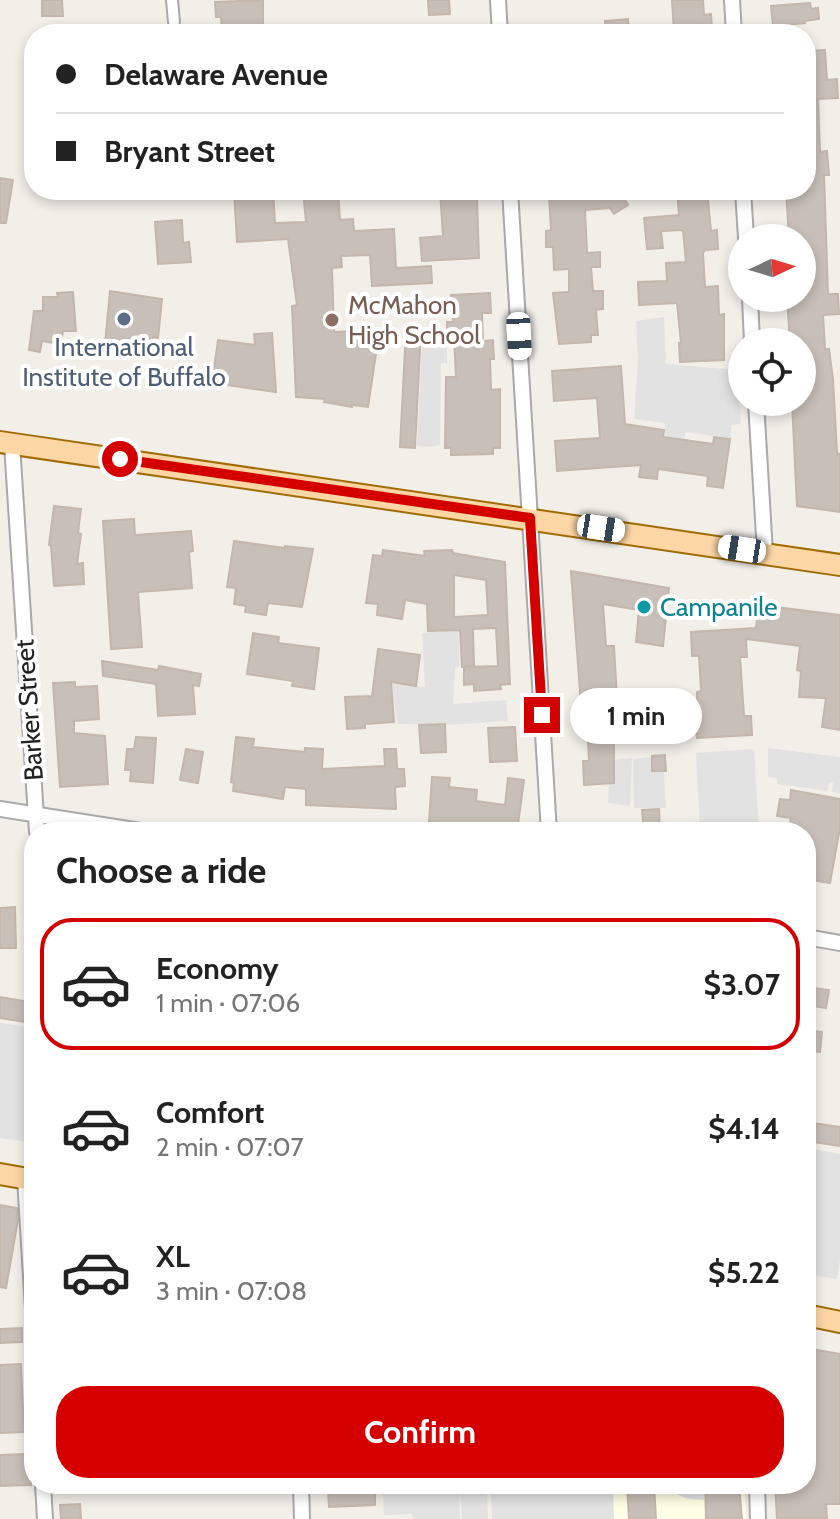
<!DOCTYPE html>
<meta charset="utf-8">
<style>
:root{--surface:#fff;--page:#f2f2f2;--text:#222;--muted:#767676;--line:#e0e0e0;--accent:#d40000}
body{margin:0;font-family:Cabin,sans-serif;background:var(--page);color:var(--text);height:100vh;display:flex;flex-direction:column;font-size:30px;white-space:nowrap}
*{box-sizing:border-box;margin:0}
p{font-size:26px;color:var(--muted)}
.icon{flex:none;width:44px;height:44px;fill:none;stroke:currentColor;stroke-width:2;stroke-linecap:round;stroke-linejoin:round}
.map{position:relative;flex:1;overflow:hidden}
.sheet{position:absolute;left:24px;top:822px;width:792px;height:672px;display:flex;flex-direction:column;background:var(--surface);border-radius:32px;box-shadow:0 4px 12px #0003}
.sheet>*{flex:none}
.banner{position:absolute;left:24px;top:24px;width:792px;height:176px;border-radius:32px;box-shadow:0 4px 12px #0003;display:grid;align-content:center;height:176px;padding:0 32px;background:var(--surface)}
.needle{width:52px;rotate:86deg}
.fabs{position:absolute;left:728px;top:224px;display:grid;gap:16px}
.fabs a{display:grid;place-items:center;width:88px;height:88px;border-radius:50%;background:var(--surface);box-shadow:0 4px 12px #0003;font-size:40px}
.end{position:absolute;width:36px;height:36px;margin:-18px;border:10px solid #d40000;background:#fff;box-shadow:0 0 0 4px #fff}
.from{border-radius:50%}
.bubble{position:absolute;height:56px;border-radius:28px;background:var(--surface);box-shadow:0 4px 12px #0003;font-size:26px;font-weight:800;line-height:56px;text-align:center}
.car{position:absolute;width:24px;height:48px;margin:-24px -12px;border-radius:10px;box-shadow:0 0 6px 2px #0007;background:linear-gradient(#fff 24%,#345 0 40%,#fff 0 76%,#345 0 86%,#fff 0)}
.banner b{display:flex;align-items:center;gap:28px;height:76px;font-size:30px}
.banner b+b{border-top:2px solid var(--line)}
.banner i{width:20px;height:20px;background:var(--text)}
ul{padding:0;list-style:none}
li{display:flex;align-items:center;gap:24px;height:132px;margin:0 16px 12px;padding:0 16px;border:4px solid transparent;border-radius:32px}
li div{flex:1}
li b{display:block;font-size:30px}
li em{font-style:normal;font-weight:800}
li.active{border-color:var(--accent)}
li>.icon{width:72px;height:72px;stroke-width:1.5}
h2{padding:0 32px;font-size:36px;line-height:96px}
.action{display:flex;gap:16px;margin-top:auto;padding:16px 32px}
.action a{flex:1;height:92px;border-radius:32px;background:var(--accent);color:#fff;font-size:32px;font-weight:800;line-height:92px;text-align:center}
.map>svg:first-child{display:block}
.education{fill:#ffffe5}
.parking{fill:#e2e2e2}
.building{fill:#c7bfb8;stroke:#c4b6ab;stroke-width:2;fill-rule:evenodd}
.lines{fill:none;stroke-linecap:round;stroke-linejoin:round}
.pedestrian-casing{stroke:#a9a9a9;stroke-width:14}
.minor-casing{stroke:#a9a9a9;stroke-width:18}
.primary-casing{stroke:#a06b00;stroke-width:24}
.pedestrian{stroke:#fff;stroke-width:10}
.minor{stroke:#fff;stroke-width:14}
.primary{stroke:#fcd6a4;stroke-width:20}
.route{stroke:#d40000;stroke-width:10}
.service-dot{fill:#5c6f8a;stroke:#fff;stroke-width:3}
.education-dot{fill:#8d6e63;stroke:#fff;stroke-width:3}
.culture-dot{fill:#0f9aa8;stroke:#fff;stroke-width:3}
.labels{text-anchor:middle;dominant-baseline:central;stroke-width:8;stroke-linejoin:round;paint-order:stroke}
.education-label{font-size:26px;fill:#785e54;stroke:#fff;text-anchor:start}
.service-label{font-size:26px;fill:#4e5e75;stroke:#fff}
.culture-label{font-size:26px;fill:#0d838f;stroke:#fff;text-anchor:start}
.street-label{font-size:26px;fill:#222;stroke:#fff}
</style>
<div class="map">
<svg width="840" height="1519" viewBox="0 0 840 1519">
<rect width="100%" height="100%" fill="#f2efe9"/>
<path class="education" d="M490 1484H744L746 1519H492Z"/>
<path class="parking" d="M664 317 666 364 738 370 741 424 731 425V438L686 432 684 439 664 436 665 423 634 419 638 360 636 321Z
M422 344H447V363H441L440 445 429 447 417 446Z
M458 630 460 667 455 668 453 704 506 700 508 721 448 725 397 724 392 684 425 687 422 633Z
M768 748 840 757V793L832 792 833 782H829L827 791 777 784V778L768 777Z
M754 749 759 832H700L696 753Z
M651 757 652 772H664L666 808H634L633 759Z
M632 758 630 806 608 803 609 784 615 783 613 760Z
M0 1023 29 1027 34 1096V1143L0 1138Z
M814 1149 840 1154V1260L837 1279 806 1274V1196Z
M490 1484 613 1486 614 1519H492Z
M670 1484H703L704 1500 689 1499 678 1495 671 1489Z
M459 1486 460 1519H413L412 1514 384 1515 383 1489Z
M487 1486 488 1519H462L460 1487Z"/>
<path class="building" d="M42 0H62L63 16H42Z
M263 0V28L234 30 235 34H222L221 17H216L215 2Z
M428 0H449L450 14 429 15Z
M672 0H703L704 15 711 14 712 29H704V34H674Z
M810 3 811 9 818 8 819 19 805 21V23L773 26 771 6Z
M628 19 629 34H606L605 21Z
M825 50 827 80 837 79 838 98 818 99 820 152 827 151 829 175H824L828 294H838L839 314 823 315 825 349H829L833 379 837 453 840 454V512L797 506 792 402H802V342H790L787 298H802V238H789L786 190H806V51Z
M0 178 13 180 6 223H0Z
M234 190H273L275 223 306 222 303 190H338L340 220 353 219 354 231 394 229 396 268 431 266 432 283 372 286 370 255 341 256 342 267 332 268 334 332 375 330 376 354 368 407 352 405V407L324 402 325 399 296 397 292 306 297 305 288 239 237 242Z
M440 190H471V198H477L479 258 422 261 420 238 443 236Z
M619 190 628 205 614 214 610 208 585 210 587 253 600 252V267H591L593 291H603V309L596 310 598 335H591V342L559 344 553 293 569 292V269L554 270 553 247H546V231L551 230 549 195 607 192 610 196Z
M677 190H707L711 231 717 230 718 249 705 250 703 253 705 287 718 286 719 315 724 314V360L680 362 679 343H681L677 303 639 305 638 282 667 281 666 263 686 262 683 230 661 231 663 248 647 249 644 218 679 215Z
M182 220 183 243 189 242 191 262 158 264 155 222Z
M110 291 162 299 158 338 153 337 150 351 105 344Z
M73 292 76 331H63L61 344 42 341 40 352 29 350 34 311H43V297H58L57 293Z
M490 293 491 313H482L483 341 493 340 494 359H490L491 390 500 389V448H493V454L451 455V448H445L446 377H456L454 338H447V322H453L451 295Z
M406 329 421 330 415 448 400 447Z
M272 333 276 392 212 383 218 340 255 345 254 334Z
M621 366 625 424 664 430 663 437 713 444 714 437 730 439 723 488 707 486 708 476 658 469 657 479 639 477 641 465 557 471 555 441 600 438 597 398 554 401 552 371Z
M54 506 81 509 78 533 81 534 77 564 83 563 84 584 54 586 51 546 49 545Z
M134 519 135 535 191 531 193 551 189 552 192 588 138 592 142 647 111 649 103 521Z
M234 541 285 548V546L313 549 302 607 268 603 266 615 245 612 246 606 234 604 236 588 227 587Z
M383 550 425 556 424 551 452 550 453 553 505 562 510 684 500 685 501 689 474 691V684L464 685V667L498 666 496 628 473 629 474 666 462 667 460 630 428 631 427 604 405 600 402 619 377 615 378 604 366 603 373 555 382 556ZM454 575 486 580 488 615 454 617Z
M571 571 669 588 663 646 636 642 639 610 603 604 606 646H614L617 698 595 700V704L581 705Z
M759 605 840 615V730L822 727 826 698 799 697 801 671 797 670 800 646 746 639 747 657H740L744 716H751L752 735 697 738 696 730 674 732 672 712 697 710V692L701 691 699 656H692L691 632 756 628Z
M253 633 279 637 278 643 319 648 314 689 292 686 293 681 247 674Z
M378 649 420 655 416 686 391 682 394 722 365 724V728L347 729 345 697 372 696Z
M102 661 158 670 159 666 201 674 199 686 193 685 195 714 158 716 156 684 103 676Z
M75 682V687L97 686 99 719 74 721V733L105 736 108 784 60 787 53 683Z
M619 721V725H635V739L614 740V783L584 785 583 761H589L587 722Z
M445 724 446 752 421 753 419 725Z
M515 727 517 761 490 762 488 728Z
M136 737 156 738 153 783 130 781 131 770H125L127 749H134Z
M236 737 254 739 253 747 305 752V748L323 749 322 769 385 766 384 749H396L397 769H404L405 786 395 787 396 809 306 805V789L285 787 283 799 233 791 234 783 231 782Z
M186 749 203 752 198 783 180 780Z
M665 755 666 771H652V756Z
M432 777 450 778 449 787 477 790 476 801 505 805 508 778 524 780 517 832H494V830L429 822Z
M791 790 840 799V828L830 883 806 879V832H788L791 818 777 816 780 799 790 800Z
M659 809 660 832H644L642 810Z
M15 907 16 948H0V908Z
M806 987 829 990 826 1008 806 1005Z
M0 997 30 1002 31 1023 0 1018Z
M806 1030 822 1032 820 1052 806 1050Z
M806 1122 840 1127V1146L806 1141Z
M0 1205 17 1208 18 1220 6 1288 0 1287Z
M22 1328V1342L0 1343V1329Z
M806 1348 840 1354V1504H826L827 1519H777L775 1484H806Z
M21 1364 24 1432 0 1433V1365Z
M25 1454 26 1471H31V1485L0 1486V1455Z
M627 1484H654L656 1519H629Z
M705 1484H739L742 1519H706Z
M375 1489V1505L329 1507 328 1491Z
M80 1504 81 1519H61L60 1505Z"/>
<g class="lines">
<defs>
<path id="pedestrian" d="M172 0 174 22"/>
<path id="minor" d="M498 0 500 34
M732 0 734 34
M510 190 549 832
M743 190 746 238
M750 298 752 342
M756 402 765 553
M12 444 37 832
M0 809 147 832
M806 937 840 943
M25 1178 34 1326
M43 1484 45 1519
M301 1484 302 1519
M757 1484 758 1519"/>
<path id="primary" d="M0 442 840 565
M0 1174 34 1180
M806 1315 840 1322"/>
</defs>
<use href="#pedestrian" class="pedestrian-casing"/>
<use href="#minor" class="minor-casing"/>
<use href="#primary" class="primary-casing"/>
<use href="#pedestrian" class="pedestrian"/>
<use href="#minor" class="minor"/>
<use href="#primary" class="primary"/>
</g>
<g class="lines">
<path class="route" d="M120 459 530 518 542 715"/>
</g>
<circle class="service-dot" cx="124" cy="319" r="8"/>
<circle class="education-dot" cx="332" cy="320" r="8"/>
<circle class="culture-dot" cx="644" cy="607" r="8"/>
<g class="labels">
<g class="education-label">
<text x="348" y="305">McMahon<tspan x="348" dy="30">High School</tspan></text>
</g>
<g class="service-label">
<text x="124" y="347">International<tspan x="124" dy="30">Institute of Buffalo</tspan></text>
</g>
<g class="culture-label">
<text x="660" y="607">Campanile</text>
</g>
<g class="street-label">
<text transform="translate(29 710) rotate(-94)">Barker Street</text>
</g>
</g>
</svg>
<div class="fabs">
<a><svg class="needle" viewBox="-14 -14 28 28"><path d="M0-13l5 13h-10z" fill="#e53935"/><path d="M0 13l5-13h-10z" fill="#767676"/></svg></a>
<a><svg class="icon" aria-label="locate" viewBox="0 0 24 24"><circle cx="12" cy="12" r="6"/><path d="M12 2v4M12 18v4M2 12h4M18 12h4"/></svg></a>
</div>
<i class="end from" style="left:120px;top:459px"></i>
<i class="end" style="left:542px;top:715px"></i>
<div class="bubble" style="left:570px;top:688px;width:132px">1 min</div>
<i class="car" style="left:519px;top:336px;rotate:177deg"></i>
<i class="car" style="left:601px;top:528px;rotate:99deg"></i>
<i class="car" style="left:742px;top:549px;rotate:279deg"></i>
<div class="banner">
<b><i class="from"></i>Delaware Avenue</b>
<b><i></i>Bryant Street</b>
</div>
<section class="sheet">
<h2>Choose a ride</h2>
<ul>
<li class="active"><svg class="icon" aria-label="car" viewBox="0 0 24 24"><path d="M5 17H2v-5l4-1 3-4h7l3 4 3 1v5h-3M9 17h6M6 11h13"/><circle cx="7" cy="17" r="2"/><circle cx="17" cy="17" r="2"/></svg><div><b>Economy</b><p>1 min · 07:06</p></div><em>$3.07</em></li>
<li><svg class="icon" aria-label="car" viewBox="0 0 24 24"><path d="M5 17H2v-5l4-1 3-4h7l3 4 3 1v5h-3M9 17h6M6 11h13"/><circle cx="7" cy="17" r="2"/><circle cx="17" cy="17" r="2"/></svg><div><b>Comfort</b><p>2 min · 07:07</p></div><em>$4.14</em></li>
<li><svg class="icon" aria-label="car" viewBox="0 0 24 24"><path d="M5 17H2v-5l4-1 3-4h7l3 4 3 1v5h-3M9 17h6M6 11h13"/><circle cx="7" cy="17" r="2"/><circle cx="17" cy="17" r="2"/></svg><div><b>XL</b><p>3 min · 07:08</p></div><em>$5.22</em></li>
</ul>
<div class="action"><a>Confirm</a></div>
</section>
</div>
